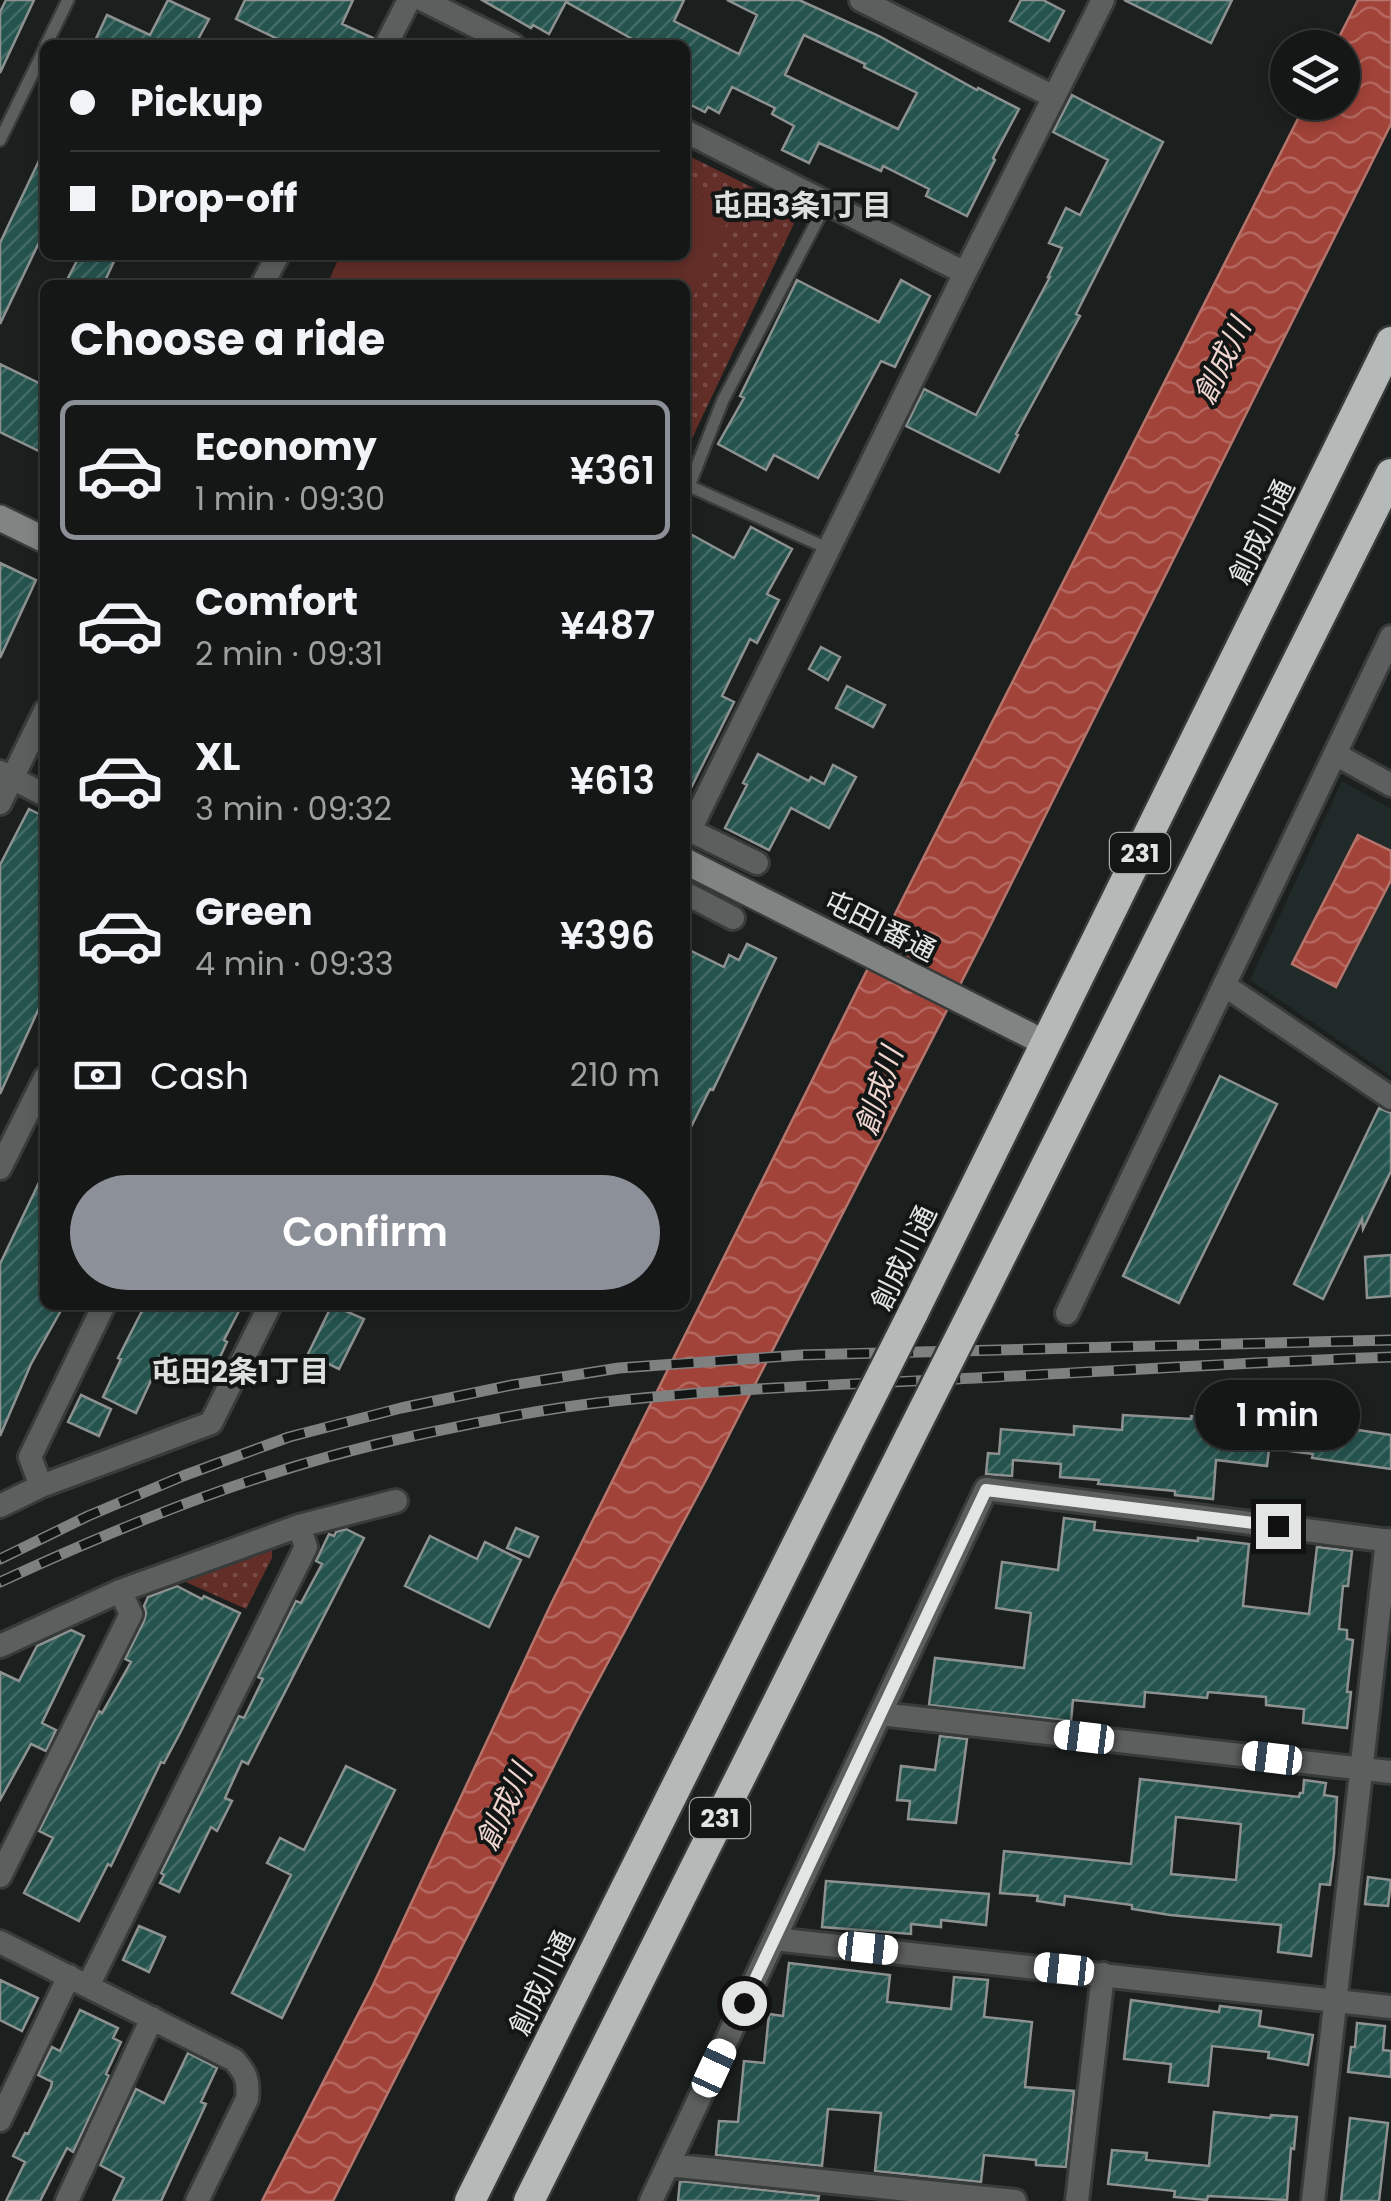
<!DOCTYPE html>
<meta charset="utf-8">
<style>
:root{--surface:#141716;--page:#212423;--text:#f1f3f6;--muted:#9d9fa1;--line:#333635;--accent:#8c9099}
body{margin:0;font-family:Poppins,"Noto Sans JP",sans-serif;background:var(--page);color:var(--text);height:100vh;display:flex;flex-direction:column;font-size:38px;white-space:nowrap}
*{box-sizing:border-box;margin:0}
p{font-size:32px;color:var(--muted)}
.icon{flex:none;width:55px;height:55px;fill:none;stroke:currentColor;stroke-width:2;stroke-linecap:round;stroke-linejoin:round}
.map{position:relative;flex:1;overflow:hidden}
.panel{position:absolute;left:40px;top:280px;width:650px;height:1030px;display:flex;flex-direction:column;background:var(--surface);border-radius:15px;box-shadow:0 5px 15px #0003,0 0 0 2px var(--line)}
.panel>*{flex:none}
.top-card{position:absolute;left:40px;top:40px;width:650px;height:220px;border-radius:15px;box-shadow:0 5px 15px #0003,0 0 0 2px var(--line);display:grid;align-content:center;height:220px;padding:0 30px;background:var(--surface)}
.controls{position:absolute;left:1270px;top:30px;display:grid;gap:20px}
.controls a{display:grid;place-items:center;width:90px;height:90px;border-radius:50%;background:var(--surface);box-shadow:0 5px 15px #0003,0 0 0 2px var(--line);font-size:50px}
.end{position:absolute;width:45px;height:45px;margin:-22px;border:12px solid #e2e5e4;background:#111;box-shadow:0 0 0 5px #111}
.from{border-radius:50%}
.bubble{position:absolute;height:70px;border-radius:35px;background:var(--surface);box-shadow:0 5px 15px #0003,0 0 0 2px var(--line);font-size:32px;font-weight:600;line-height:70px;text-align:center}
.car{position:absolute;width:30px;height:60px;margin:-30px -15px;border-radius:12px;box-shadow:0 0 8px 2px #0007;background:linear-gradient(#fff 24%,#345 0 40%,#fff 0 76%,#345 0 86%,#fff 0)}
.top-card b{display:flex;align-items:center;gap:35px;height:95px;font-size:38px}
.top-card b+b{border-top:2px solid var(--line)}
.top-card i{width:25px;height:25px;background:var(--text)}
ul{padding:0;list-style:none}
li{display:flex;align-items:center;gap:30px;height:140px;margin:0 20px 15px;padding:0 10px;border:5px solid transparent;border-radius:15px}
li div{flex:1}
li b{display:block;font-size:38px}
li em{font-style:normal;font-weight:600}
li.active{border-color:var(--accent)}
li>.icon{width:90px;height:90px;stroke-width:1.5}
h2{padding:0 30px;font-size:45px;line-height:120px}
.pay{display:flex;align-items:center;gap:25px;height:110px;padding:0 30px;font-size:38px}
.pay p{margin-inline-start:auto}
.cta{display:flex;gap:20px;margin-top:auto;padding:20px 30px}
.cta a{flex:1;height:115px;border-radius:60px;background:var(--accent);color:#fff;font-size:40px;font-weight:600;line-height:115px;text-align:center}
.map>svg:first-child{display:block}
.built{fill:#1f2a29}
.park{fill:url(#park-dots)}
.pitch{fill:#632e28}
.water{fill:url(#water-waves);stroke:#b5746c;stroke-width:2.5}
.building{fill:url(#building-hatch);stroke:#8d9291;stroke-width:2.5;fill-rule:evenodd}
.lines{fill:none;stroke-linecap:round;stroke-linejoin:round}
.lane-casing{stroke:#373b3a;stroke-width:16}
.street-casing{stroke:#373b3a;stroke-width:28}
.secondary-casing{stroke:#373b3a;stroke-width:30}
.highway-casing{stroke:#373b3a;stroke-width:35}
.lane{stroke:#5d5f5e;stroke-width:11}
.street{stroke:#5d5f5e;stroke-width:22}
.secondary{stroke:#818483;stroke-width:25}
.highway{stroke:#b5bab9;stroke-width:30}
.rail-casing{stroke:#7e8180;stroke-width:11}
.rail{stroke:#121615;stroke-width:8;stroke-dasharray:22;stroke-linecap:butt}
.highway-bridge-casing{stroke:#373b3a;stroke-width:35;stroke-linecap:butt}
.highway-bridge{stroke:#b5bab9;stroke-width:30}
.route{stroke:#e2e5e4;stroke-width:12}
.labels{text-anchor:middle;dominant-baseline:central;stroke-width:8;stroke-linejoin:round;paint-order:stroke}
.shield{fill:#121615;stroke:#a4a7a6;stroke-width:2.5}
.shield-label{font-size:25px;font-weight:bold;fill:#e2e5e4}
.street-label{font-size:28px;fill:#e2e5e4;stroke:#121615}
.neighbourhood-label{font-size:30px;font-weight:bold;fill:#dce1e0;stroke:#121615}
.water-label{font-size:30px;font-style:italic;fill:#efd4cf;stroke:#121615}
</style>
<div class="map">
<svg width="1391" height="2201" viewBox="0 0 1391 2201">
<defs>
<pattern id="park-dots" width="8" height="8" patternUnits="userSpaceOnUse" patternTransform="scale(2.5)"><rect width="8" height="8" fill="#632e28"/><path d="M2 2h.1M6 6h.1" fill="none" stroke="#794c47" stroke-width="1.8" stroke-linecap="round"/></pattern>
<pattern id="water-waves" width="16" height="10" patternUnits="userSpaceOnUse" patternTransform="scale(2.5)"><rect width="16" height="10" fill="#a24339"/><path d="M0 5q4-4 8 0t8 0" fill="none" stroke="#b3675f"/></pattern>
<pattern id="building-hatch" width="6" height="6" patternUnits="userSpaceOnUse" patternTransform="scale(2.5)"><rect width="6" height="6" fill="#25534e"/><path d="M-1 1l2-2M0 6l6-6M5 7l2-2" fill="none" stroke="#446c67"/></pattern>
</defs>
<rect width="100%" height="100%" fill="#1b1f1e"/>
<path class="built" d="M1342 781 1391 809V1076L1250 980Z"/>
<path class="park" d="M685 154 800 211 685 453V314L731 212 685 186Z
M272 1544V1558L246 1609 179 1579Z"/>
<path class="pitch" d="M685 186 732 212 685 314V285H327L340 255H685Z"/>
<path class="water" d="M1358 0H1391V124L985 936 707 1478 577 1720 333 2201H262L373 1985 550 1606 906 892 1306 103 1342 102V48L1334 47Z
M1358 835 1391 851V880L1336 987 1292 964Z"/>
<path class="building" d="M6 0H34L0 73V12Z
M168 0 209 19 195 45H93L107 15 150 35Z
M245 0H353L342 24 373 38 371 45H290L236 19Z
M482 0H684L674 21 739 54 757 15 727 0H799L879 36 977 90 978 88 1019 109 993 158 995 160 967 216 926 196 929 189 883 166 881 171 819 143 809 163 782 150 794 126 772 114 775 108 732 87 719 113 708 107 705 112 685 102V45H643L566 2 549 34 533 25 531 28ZM804 35 865 64 864 67 917 93 898 129 785 75Z
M1021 0H1043L1064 11 1049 41 1010 21Z
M1124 0H1232L1211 43Z
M1072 95 1163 142 1076 314 1080 316 1016 434 1018 435 999 472 906 426 924 389 976 415 1050 277H1048L1062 248 1049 243 1066 208 1080 215 1108 160 1053 132Z
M45 148V230L0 324V243Z
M80 255H117L103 285H81L68 278Z
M797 280 879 322 901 280 930 296 895 367 881 361 818 478 774 455 766 470 718 444 744 398 740 396Z
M0 364 45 386V454L0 432Z
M751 527 792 549 767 594 779 600 757 643 750 639 722 696 734 702 685 800V531L734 558Z
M0 563 36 580 0 658Z
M821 647 840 657 828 680 809 669Z
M847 686 885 705 873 727 836 708Z
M758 754 809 781 811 777 824 784 833 765 856 777 829 828 791 808 769 850 725 828 747 785 743 783Z
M29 809 45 817V995L0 1094V865Z
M747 944 776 958 713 1090 710 1089 685 1139V948L724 967 729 955 739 960Z
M1220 1076 1277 1104 1179 1303 1123 1276Z
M1379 1108 1391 1113V1171L1363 1229 1362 1219 1323 1299 1294 1284Z
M45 1170V1305H64L31 1364 0 1436V1264Z
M1391 1255V1296L1367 1298 1365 1257Z
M145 1305H242L224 1340 227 1342 208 1383 160 1361 136 1413 103 1397 121 1359 118 1358Z
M332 1305 364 1319 339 1369 308 1354Z
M81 1395 111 1409 99 1436 68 1422Z
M1123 1415 1191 1419V1416L1220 1418 1219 1427 1271 1433 1267 1466 1216 1460 1213 1499 1175 1495V1491L1098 1484 1099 1480 1060 1477 1061 1464 1013 1460 1012 1476 986 1474 988 1453 999 1454 1001 1429 1074 1435V1426L1122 1430Z
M1286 1419 1391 1435V1469L1312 1458 1313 1454 1281 1450Z
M1064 1518 1095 1522 1094 1530 1198 1541V1538L1249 1544 1243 1606 1309 1614 1317 1547 1352 1551 1348 1586H1343L1339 1629 1347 1630V1639L1353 1640 1347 1692H1351L1347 1728 1303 1723 1304 1709 1266 1705V1697L1208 1692 1207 1698 1145 1692 1144 1707 1073 1700 1071 1721 929 1705 935 1658 1024 1668 1031 1613 996 1608 1002 1562 1058 1570Z
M516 1528 538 1537 529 1557 507 1548Z
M346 1529 364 1538 248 1764 242 1761 225 1798 232 1801 217 1831 211 1827 179 1892 160 1883 164 1875 161 1873 239 1716 244 1718 263 1679 258 1677 296 1601 301 1603 322 1564 316 1561 329 1534 334 1536 336 1532Z
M430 1536 477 1559 485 1542 521 1560 489 1627 405 1586Z
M177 1586 202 1599 204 1596 240 1613 180 1733 164 1763 161 1762 111 1866 108 1864 79 1921 24 1893 53 1838 39 1831 99 1711 102 1713 131 1662 125 1659 144 1621 146 1613 144 1606 148 1597Z
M71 1630 84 1636 42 1723 56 1730 46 1751 31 1744 0 1800V1672L19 1681 37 1646Z
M940 1736 967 1739 956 1823 908 1819 910 1801 897 1800 901 1766 935 1770Z
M346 1766 395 1790 282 2018 232 1993 291 1875 267 1863 280 1838 304 1850Z
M1140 1779 1299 1797 1300 1793H1303L1304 1780 1326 1783 1324 1795 1337 1797 1334 1854 1330 1885 1320 1884 1311 1956 1278 1952 1281 1925 1170 1915 1132 1909V1905L1065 1896 1064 1905 1037 1901 1038 1896 1000 1893 1004 1851 1131 1864ZM1176 1817 1241 1824 1236 1880 1171 1874Z
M1368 1877 1391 1880 1388 1906 1365 1904Z
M826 1881 989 1894 986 1925 941 1920V1927L911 1924V1934L822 1927Z
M139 1926 165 1937 149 1972 123 1960Z
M789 1963 890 1975 887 2002 951 2009 954 1977 988 1980 984 2017 1032 2022 1025 2087 1074 2091 1066 2167 1036 2165V2160L984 2155 981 2182 875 2171 881 2113 828 2109 822 2166 716 2155 719 2121 738 2122 744 2061 764 2063 769 2014 783 2016Z
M0 1980 38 1998 22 2031 0 2020Z
M1131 2000 1219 2012 1220 2006 1261 2011 1259 2026 1313 2035 1308 2065 1268 2058 1269 2052 1212 2046 1208 2086 1169 2082 1171 2064 1124 2059Z
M80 2010 118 2028 113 2038 121 2042 106 2074 109 2076 73 2152 67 2148 40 2201H6L25 2162 13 2156 25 2133 28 2134 51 2087 52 2082 38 2075 52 2047 60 2051Z
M1357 2023 1385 2026 1383 2050 1391 2051V2077L1348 2072 1351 2047H1355Z
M188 2053 217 2068 201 2102 206 2104 161 2201H113L124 2178 100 2165 136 2089 164 2103Z
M1214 2112 1270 2118 1271 2115 1297 2117 1294 2149 1291 2148 1287 2200 1208 2196 1207 2200 1174 2197 1175 2191 1108 2184 1112 2150 1147 2153 1146 2160 1209 2166Z
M1350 2118 1388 2123 1379 2201H1341Z
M680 2181 819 2196 818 2201H678Z"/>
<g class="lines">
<defs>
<path id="lane" d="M46 45 68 0
M0 140 45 48
M689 486 723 400 827 202
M685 491 689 486 829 549"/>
<path id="street" d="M423 0 513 45
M861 0 1054 97
M386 45 409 0
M685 131 965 273
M262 285 278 255
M1335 754 1391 785
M0 772 45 795
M0 803 45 711
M685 828 757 863
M690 830 965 273 1103 0
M685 893 733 918
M1224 985 1391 1098
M0 1168 45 1078
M1067 1313 1391 637
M41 1486 30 1457 104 1305
M0 1506 41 1486 211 1423 270 1305
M0 1646 120 1591 299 1526 396 1501
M880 1714 1391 1772
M0 1876 131 1614 120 1591
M774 1939 1391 2007
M0 1942 234 2060C246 2073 249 2081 247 2099L197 2201
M88 1986 306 1547 299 1526
M0 2120 69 1976
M668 2165 1015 2201
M67 2201 152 2018
M651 2201 986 1489 1391 1541
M1077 2201 1103 1974
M1313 2201 1387 1540"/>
<path id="secondary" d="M0 518 45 540
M685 861 1047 1044"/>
<path id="highway" d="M976 1306 1391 474
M913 1313 1391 342
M470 2201 848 1442
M529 2201 911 1435"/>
</defs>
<use href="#lane" class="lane-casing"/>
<use href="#street" class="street-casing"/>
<use href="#secondary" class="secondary-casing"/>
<use href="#highway" class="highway-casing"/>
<use href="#lane" class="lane"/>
<use href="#street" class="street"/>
<use href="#secondary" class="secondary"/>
<use href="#highway" class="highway"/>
<defs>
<path id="rail" d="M0 1559 88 1516 183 1476 289 1437 401 1408 512 1385 619 1368 801 1355 1391 1340
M0 1582C132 1521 270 1466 413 1436 479 1422 546 1408 614 1401 734 1388 855 1384 976 1378 1114 1371 1252 1362 1391 1357"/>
</defs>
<use href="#rail" class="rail-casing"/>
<use href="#rail" class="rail"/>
<defs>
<path id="highway-bridge" d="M911 1435 976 1306
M848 1442 913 1313"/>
</defs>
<use href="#highway-bridge" class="highway-bridge-casing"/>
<use href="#highway-bridge" class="highway-bridge"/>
</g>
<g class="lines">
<path class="route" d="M744 2003 986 1490 1278 1526"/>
</g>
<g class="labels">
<g class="shield">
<rect x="1110" y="833" width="60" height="40" rx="8"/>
<rect x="690" y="1798" width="60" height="40" rx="8"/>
</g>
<g class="shield-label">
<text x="1140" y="853">231</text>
<text x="720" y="1818">231</text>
</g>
<g class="street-label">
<text transform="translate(1262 532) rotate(-64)">創成川通</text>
<text transform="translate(880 926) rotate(27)">屯田1番通</text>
<text transform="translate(904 1258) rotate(-64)">創成川通</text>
<text transform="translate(542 1983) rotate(-64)">創成川通</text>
</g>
<g class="neighbourhood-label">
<text x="802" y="205">屯田3条1丁目</text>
<text x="240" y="1371">屯田2条1丁目</text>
</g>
<g class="water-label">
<text transform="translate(1222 361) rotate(-64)">創成川</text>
<text transform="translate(879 1091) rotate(-72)">創成川</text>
<text transform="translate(504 1807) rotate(-65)">創成川</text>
</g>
</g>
</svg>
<div class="controls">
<a><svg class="icon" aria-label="layers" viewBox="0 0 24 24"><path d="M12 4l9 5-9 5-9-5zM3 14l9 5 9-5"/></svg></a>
</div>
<i class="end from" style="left:744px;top:2003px"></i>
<i class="end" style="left:1278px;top:1526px"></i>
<div class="bubble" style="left:1195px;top:1380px;width:165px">1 min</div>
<i class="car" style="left:1084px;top:1737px;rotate:277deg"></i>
<i class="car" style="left:1272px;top:1758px;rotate:277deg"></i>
<i class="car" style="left:868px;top:1948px;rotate:96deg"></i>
<i class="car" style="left:1064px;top:1969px;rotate:276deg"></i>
<i class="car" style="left:714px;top:2068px;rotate:25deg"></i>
<div class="top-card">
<b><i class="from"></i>Pickup</b>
<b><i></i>Drop-off</b>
</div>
<section class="panel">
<h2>Choose a ride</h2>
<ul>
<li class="active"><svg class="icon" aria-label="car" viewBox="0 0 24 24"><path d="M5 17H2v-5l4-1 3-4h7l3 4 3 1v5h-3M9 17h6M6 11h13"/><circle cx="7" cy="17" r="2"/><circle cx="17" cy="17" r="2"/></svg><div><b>Economy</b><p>1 min · 09:30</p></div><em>¥361</em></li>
<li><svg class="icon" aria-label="car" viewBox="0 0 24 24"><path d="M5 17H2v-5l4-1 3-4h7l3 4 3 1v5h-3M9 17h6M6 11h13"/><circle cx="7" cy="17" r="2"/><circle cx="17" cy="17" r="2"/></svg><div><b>Comfort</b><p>2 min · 09:31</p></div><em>¥487</em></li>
<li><svg class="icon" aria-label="car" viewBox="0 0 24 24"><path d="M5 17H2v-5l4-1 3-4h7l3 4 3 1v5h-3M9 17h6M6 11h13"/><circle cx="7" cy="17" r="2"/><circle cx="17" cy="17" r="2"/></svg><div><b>XL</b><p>3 min · 09:32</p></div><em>¥613</em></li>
<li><svg class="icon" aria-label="car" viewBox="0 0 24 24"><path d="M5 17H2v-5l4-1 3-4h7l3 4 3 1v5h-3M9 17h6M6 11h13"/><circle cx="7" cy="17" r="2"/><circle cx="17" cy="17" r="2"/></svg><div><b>Green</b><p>4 min · 09:33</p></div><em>¥396</em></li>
</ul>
<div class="pay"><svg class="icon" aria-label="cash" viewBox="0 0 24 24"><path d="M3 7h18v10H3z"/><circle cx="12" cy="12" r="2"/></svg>Cash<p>210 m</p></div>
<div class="cta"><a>Confirm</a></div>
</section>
</div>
